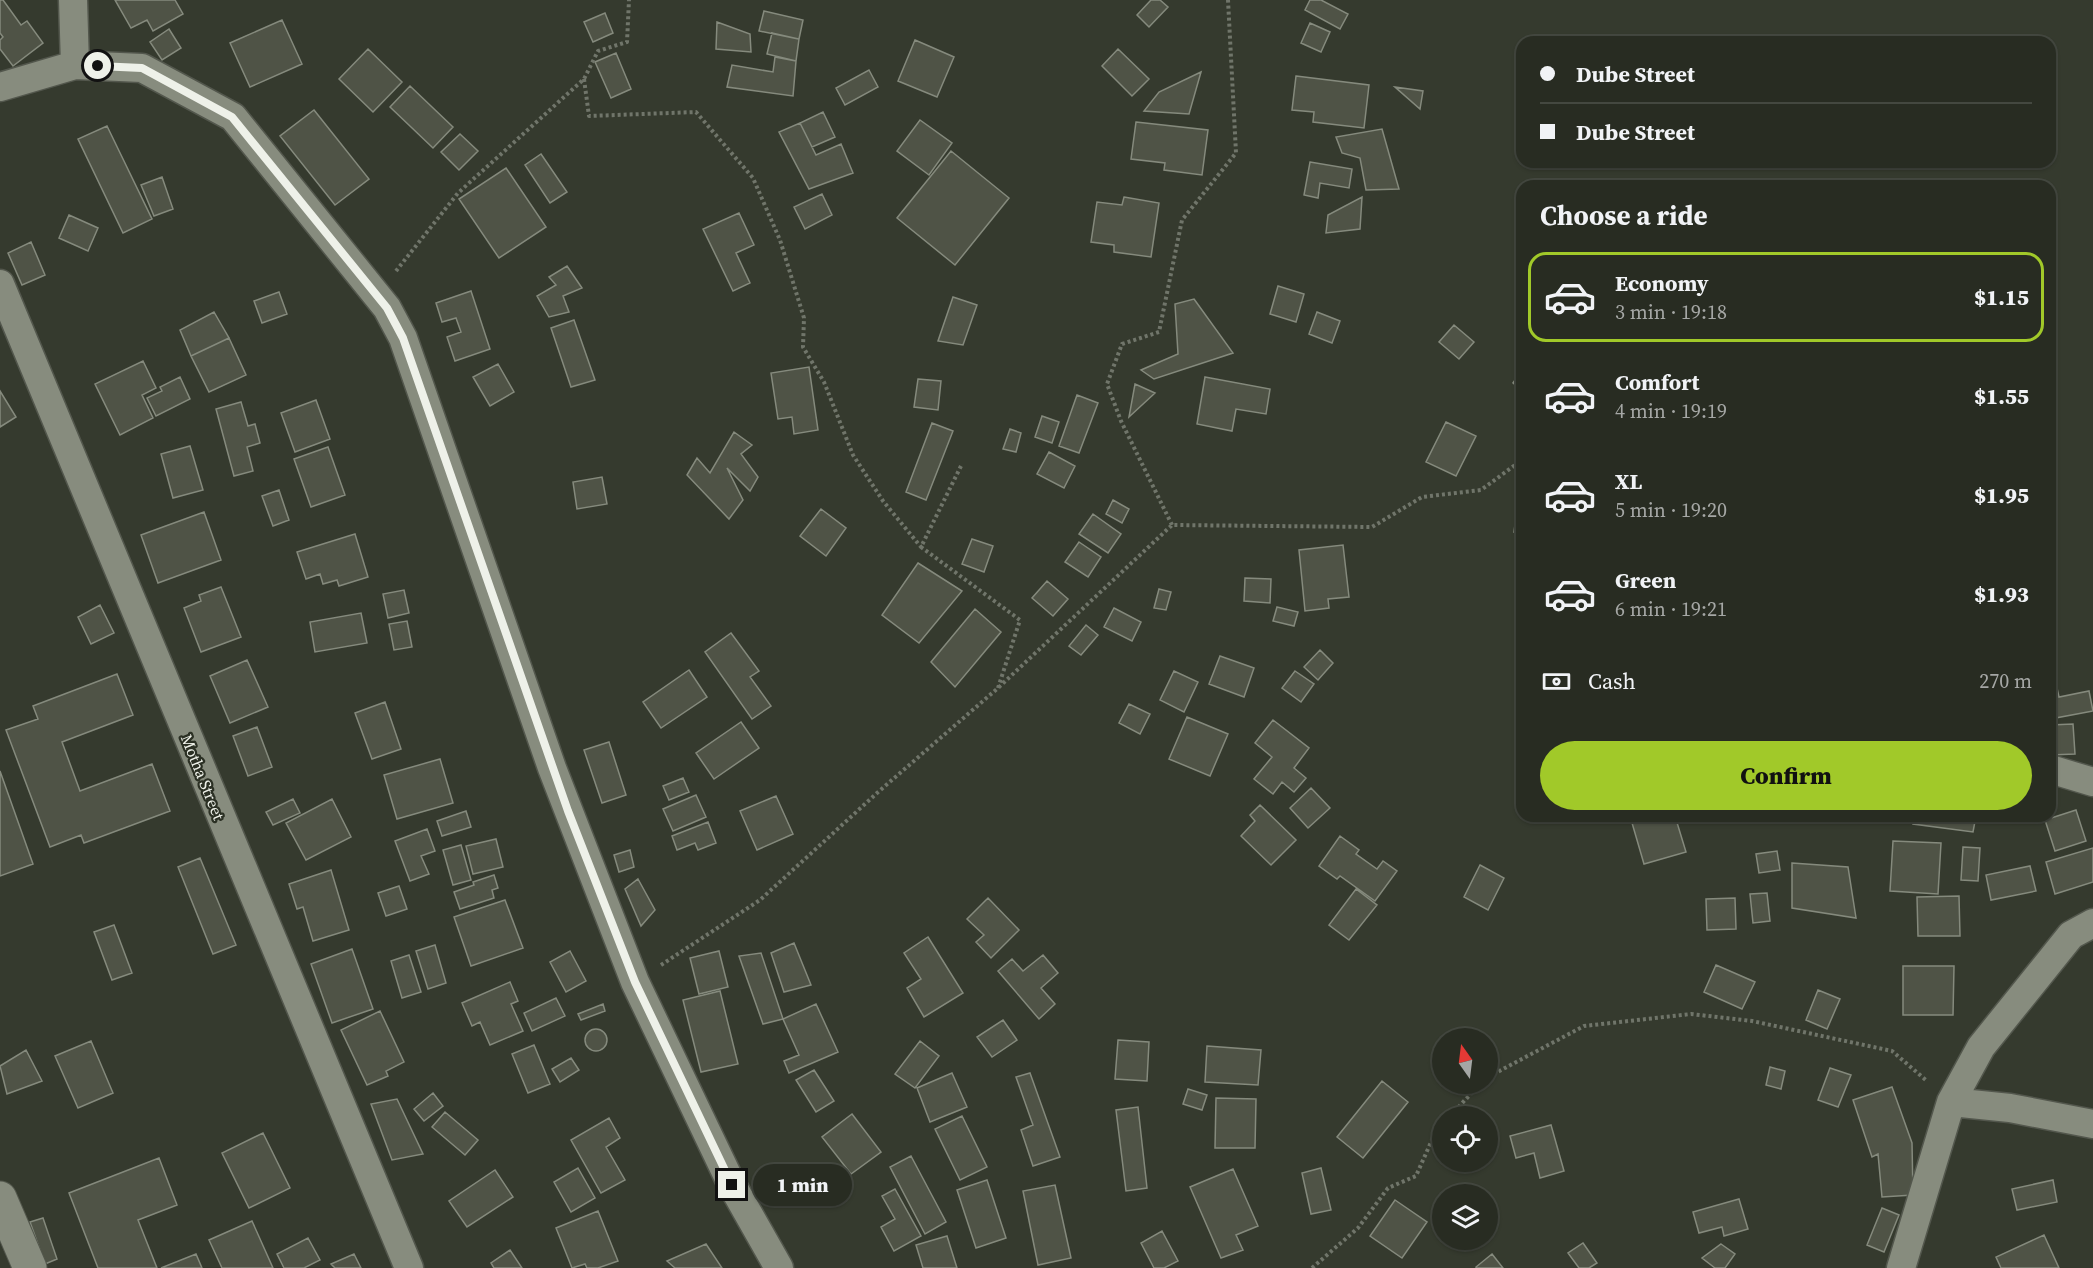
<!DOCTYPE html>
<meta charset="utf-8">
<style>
:root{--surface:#282c22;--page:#30342a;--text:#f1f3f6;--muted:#a5a7a5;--line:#444840;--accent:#a1c929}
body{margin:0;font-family:"Source Serif 4",serif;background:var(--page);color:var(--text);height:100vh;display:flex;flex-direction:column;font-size:22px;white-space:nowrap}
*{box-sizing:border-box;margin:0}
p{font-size:20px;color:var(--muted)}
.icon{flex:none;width:33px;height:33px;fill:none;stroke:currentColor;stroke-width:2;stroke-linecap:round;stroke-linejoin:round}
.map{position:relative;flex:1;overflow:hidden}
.side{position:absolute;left:1516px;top:180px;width:540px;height:642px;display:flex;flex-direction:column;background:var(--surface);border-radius:18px;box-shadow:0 2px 4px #0004,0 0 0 2px var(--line)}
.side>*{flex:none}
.top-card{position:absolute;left:1516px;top:36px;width:540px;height:132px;border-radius:18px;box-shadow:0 2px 4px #0004,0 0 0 2px var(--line);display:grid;align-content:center;height:132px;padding:0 24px;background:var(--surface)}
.needle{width:39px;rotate:346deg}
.buttons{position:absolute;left:1432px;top:1028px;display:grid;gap:12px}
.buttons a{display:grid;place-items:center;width:66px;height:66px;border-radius:50%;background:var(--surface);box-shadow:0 2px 4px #0004,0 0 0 2px var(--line);font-size:30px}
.end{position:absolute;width:27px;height:27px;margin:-14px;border:8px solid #eef1e9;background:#111;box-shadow:0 0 0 3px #111}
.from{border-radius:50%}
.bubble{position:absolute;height:42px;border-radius:21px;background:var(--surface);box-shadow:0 2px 4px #0004,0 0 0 2px var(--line);font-size:20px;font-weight:800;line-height:42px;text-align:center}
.top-card b{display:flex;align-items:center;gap:21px;height:57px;font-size:22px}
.top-card b+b{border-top:2px solid var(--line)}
.top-card i{width:15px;height:15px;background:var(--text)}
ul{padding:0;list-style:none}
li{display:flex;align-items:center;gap:18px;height:90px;margin:0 12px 9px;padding:0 12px;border:3px solid transparent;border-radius:18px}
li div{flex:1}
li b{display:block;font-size:22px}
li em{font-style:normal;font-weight:800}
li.on{border-color:var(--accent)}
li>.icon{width:54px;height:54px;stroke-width:1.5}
h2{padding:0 24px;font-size:27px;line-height:72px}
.pay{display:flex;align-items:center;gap:15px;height:66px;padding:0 24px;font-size:22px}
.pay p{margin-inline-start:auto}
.action{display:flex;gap:12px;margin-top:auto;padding:12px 24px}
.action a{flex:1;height:69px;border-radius:36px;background:var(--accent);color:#111;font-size:24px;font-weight:800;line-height:69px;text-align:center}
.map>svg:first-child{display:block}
.building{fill:#4f5346;stroke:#858a7d;stroke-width:1.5}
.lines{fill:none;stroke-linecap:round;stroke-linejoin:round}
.minor-casing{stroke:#53574d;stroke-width:31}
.tertiary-casing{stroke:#53574d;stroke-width:35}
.path{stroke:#70756a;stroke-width:4;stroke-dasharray:3 3;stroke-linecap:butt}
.minor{stroke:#878c7e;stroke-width:28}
.tertiary{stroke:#878c7e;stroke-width:33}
.route{stroke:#eef1e9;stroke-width:8}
.labels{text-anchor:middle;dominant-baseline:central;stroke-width:4.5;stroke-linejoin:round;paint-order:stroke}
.street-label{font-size:16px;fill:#eef1e9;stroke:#2b3024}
</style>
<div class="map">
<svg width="2093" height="1268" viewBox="0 0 2093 1268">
<rect width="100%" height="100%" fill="#353a2e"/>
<path class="building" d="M0 0H3L21 25 27 21 43 43 13 66 0 49V40L3 37 0 33Z
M115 0H175L183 14 153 31 147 20 131 28Z
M1151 0H1160L1168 7 1149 27 1137 15Z
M1310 0H1321L1348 14 1340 29 1305 10Z
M764 11 803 20 799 39 759 31Z
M605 13 613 33 593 42 584 22Z
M282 20 302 64 250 87 230 43Z
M717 22 750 34 751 52 716 49Z
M1310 23 1330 32 1321 52 1301 43Z
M169 29 181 48 162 60 150 42Z
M772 33 799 39 796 61 767 54Z
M915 40 954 57 937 97 898 81Z
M368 49 402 82 373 112 339 79Z
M1118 49 1149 79 1132 96 1102 66Z
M616 53 631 89 611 98 595 62Z
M775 57 796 61 793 96 727 87 732 65 773 72Z
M869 70 878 87 845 105 836 88Z
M1201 72 1189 114 1144 111 1159 92Z
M1296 76 1369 85 1364 128 1313 122 1314 112 1292 110Z
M410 86 453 127 433 148 390 107Z
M1395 87 1423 91 1420 109Z
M314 110 369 179 335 205 280 136Z
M823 112 835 137 812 147 800 123Z
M920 120 952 143 929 175 897 151Z
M1136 122 1208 130 1202 175 1164 170 1165 163 1131 159Z
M800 123 816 155 841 144 853 173 809 189 779 132Z
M107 126 152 219 123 233 78 139Z
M1382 129 1399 189 1366 190 1360 158 1342 153 1336 137Z
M460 134 478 151 459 170 441 152Z
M951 151 1009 198 955 265 897 218Z
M541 154 567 192 550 203 525 165Z
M1310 162 1352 169 1349 188 1320 183 1318 198 1304 195Z
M506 168 546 227 499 258 459 199Z
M162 177 173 209 154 216 141 185Z
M822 194 832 215 805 229 794 207Z
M1124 197 1159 203 1151 257 1114 252V245L1091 242 1097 202 1122 205Z
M1362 197 1360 229 1326 233 1328 215Z
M739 213 754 245 736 253 750 283 733 291 703 229Z
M69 215 98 228 88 251 59 238Z
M31 242 45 275 22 285 8 253Z
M567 266 582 288 563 296 569 312 549 317 537 296 556 285 549 277Z
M1278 286 1304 294 1296 322 1270 314Z
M471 291 490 349 455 361 447 337 461 332 456 318 442 322 436 303Z
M279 292 287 314 262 323 254 301Z
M953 297 977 305 963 345 938 341Z
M1194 299 1233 353 1154 379 1141 370 1178 354 1175 304Z
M214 312 229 338 191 356 180 330Z
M1317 312 1340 321 1332 343 1309 334Z
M574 320 595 380 571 387 551 328Z
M1454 325 1474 342 1459 359 1439 342Z
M229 338 246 375 209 392 191 356Z
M143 361 156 388 142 395 153 418 120 435 95 384Z
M498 364 514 392 490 406 473 377Z
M809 367 818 430 794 434 792 417 778 419 771 373Z
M1522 370V391L1513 383Z
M180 377 190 399 156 416 147 398 162 391 160 387Z
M1205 377 1270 389 1266 414 1236 409 1232 431 1197 424Z
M918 379 941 381 938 410 914 407Z
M1135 384 1155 393 1129 417Z
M0 391 16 417 0 427Z
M1077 395 1098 403 1079 453 1059 446Z
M316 400 330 439 295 452 281 413Z
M241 402 248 426 255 424 260 443 247 447 253 471 234 476 216 409Z
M1042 416 1059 422 1052 443 1035 437Z
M1446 422 1476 436 1456 476 1426 462Z
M932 423 953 431 926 500 906 492Z
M1010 429 1021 433 1016 452 1003 449Z
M734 432 752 445 741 454 758 477 750 491 727 468 743 500 729 519 687 475 697 458 710 473Z
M190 446 203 490 173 498 161 454Z
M328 447 345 495 311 507 294 459Z
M1049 452 1075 466 1064 488 1037 474Z
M602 477 607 504 577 509 573 482Z
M279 490 289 520 273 526 262 496Z
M1519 494H1522V533L1514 532Z
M1113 500 1129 509 1122 523 1106 514Z
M821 509 846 528 826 556 800 536Z
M204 512 221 560 158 583 141 535Z
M1093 514 1121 534 1108 553 1079 534Z
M355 534 368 577 339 586 337 580 323 584 320 574 306 579 297 552Z
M972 539 993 546 984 572 962 564Z
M1079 542 1101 557 1088 577 1065 562Z
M1343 545 1349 597 1328 599 1329 608 1305 611 1299 550Z
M918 563 962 591 919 643 882 615Z
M1245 578 1271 579 1270 603 1244 601Z
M1047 581 1068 599 1053 616 1032 598Z
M221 587 241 637 201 652 184 608 201 601 199 595Z
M1159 589 1171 592 1166 610 1154 608Z
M404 590 409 613 388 618 383 594Z
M100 605 114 633 91 644 78 617Z
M1277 607 1298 612 1294 626 1273 621Z
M1114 608 1141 622 1132 641 1104 627Z
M975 609 1001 632 955 687 931 662Z
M361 613 367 643 315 652 310 622Z
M407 621 412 647 394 650 389 624Z
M1086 625 1098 635 1081 655 1069 646Z
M731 633 759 671 750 677 771 706 752 719 705 652Z
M1320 650 1333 663 1318 680 1304 667Z
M1220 656 1254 668 1244 697 1209 684Z
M247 660 268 707 230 723 210 676Z
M689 670 707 697 661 728 643 702Z
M1174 671 1198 682 1184 712 1160 700Z
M1295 671 1314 684 1301 702 1282 688Z
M117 674 133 715 62 742 80 791 152 764 170 811 84 843 81 835 50 847 6 730 38 719 33 706Z
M2057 688 2059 697 2089 691 2093 711 2050 719V689Z
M385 702 401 749 372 759 355 713Z
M1129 704 1150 714 1140 734 1119 723Z
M1187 717 1228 734 1210 776 1169 759Z
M1273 720 1309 748 1294 768 1306 778 1294 792 1282 782 1273 794 1254 779 1272 757 1255 743Z
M741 722 759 748 714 779 696 753Z
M2073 724 2075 754 2050 755V725Z
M257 727 272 767 248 776 233 736Z
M609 742 626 795 602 803 584 750Z
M440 759 453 803 397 819 384 775Z
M0 771 33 864 0 876Z
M683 778 689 792 669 800 663 786Z
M1311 788 1330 808 1308 828 1290 808Z
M696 795 706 817 673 831 663 809Z
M776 796 793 834 757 850 740 811Z
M293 799 300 813 273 825 266 812Z
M332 799 351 837 306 860 286 823Z
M1260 805 1296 840 1271 865 1241 836 1255 821 1250 815Z
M2076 810 2086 841 2055 851 2045 820Z
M466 811 471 827 442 836 437 821Z
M1630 816H1675L1686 852 1644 864Z
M1914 816H1976L1973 832 1913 824Z
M708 822 716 843 698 850 695 843 677 850 672 836Z
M427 829 435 851 421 856 429 874 410 881 395 841Z
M1340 836 1359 850 1356 854 1377 869 1383 861 1397 871 1375 901 1340 876 1337 879 1319 866Z
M496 839 503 867 473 874 466 846Z
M1893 841 1941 843 1938 894 1890 891Z
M461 845 471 880 453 885 443 850Z
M1963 847 1980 848 1978 881 1961 880Z
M2093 848V882L2055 894 2046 862Z
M630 850 634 867 619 872 614 855Z
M1777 851 1780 870 1759 873 1756 854Z
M200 858 236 945 213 954 178 867Z
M1792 863 1848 867 1856 918 1792 908Z
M1480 865 1504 878 1488 910 1464 897Z
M2030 866 2036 891 1991 900 1986 875Z
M331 870 349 930 313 941 303 907 297 909 289 884Z
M494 875 498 888 492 890 494 898 460 909 454 892 474 885 473 882Z
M638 879 655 910 641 926 625 889Z
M399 886 407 909 386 916 378 893Z
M1356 889 1377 905 1349 940 1329 925Z
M1767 893 1770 921 1753 923 1750 894Z
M1959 896 1960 936H1918L1917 897Z
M988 898 1019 930 991 958 976 942 984 935 967 919Z
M1735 898 1736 929 1707 930 1706 899Z
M505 900 523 948 471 966 454 917Z
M114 925 132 973 112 980 94 932Z
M928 937 963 993 924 1017 907 988 921 979 904 953Z
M794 943 811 985 784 992 771 953Z
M435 945 446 983 428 989 416 951Z
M352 949 373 1009 332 1023 311 964Z
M570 951 586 981 566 992 550 962Z
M719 951 728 987 699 994 690 958Z
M761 953 783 1019 763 1024 739 956Z
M409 955 421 992 402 998 391 961Z
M1043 955 1058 973 1041 988 1055 1004 1039 1019 998 971 1012 959 1023 971Z
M1716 965 1755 982 1742 1009 1704 992Z
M1903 966H1954L1953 1015H1903Z
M510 982 518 1001 511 1004 523 1031 490 1045 480 1022 472 1026 462 1003Z
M1818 990 1840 999 1827 1029 1806 1020Z
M720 991 738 1064 701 1072 683 1000Z
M556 998 565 1016 532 1031 524 1013Z
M603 1004 605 1011 581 1020 578 1014Z
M816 1004 838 1052 789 1073 784 1061 799 1055 783 1019Z
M380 1011 404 1062 386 1071 388 1076 367 1085 341 1030Z
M1003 1020 1017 1040 992 1057 977 1037Z
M585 1040a11 11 0 1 1 22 0a11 11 0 1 1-22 0Z
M1118 1040 1149 1042 1147 1081 1115 1079Z
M91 1041 113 1093 78 1108 55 1056Z
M920 1041 939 1056 915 1088 895 1074Z
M534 1045 550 1084 528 1093 512 1054Z
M1207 1046 1261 1050 1258 1085 1205 1082Z
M26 1050 42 1081 7 1094 0 1066Z
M571 1058 579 1070 560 1082 552 1069Z
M1770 1067 1785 1071 1781 1089 1766 1085Z
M1830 1068 1851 1075 1838 1107 1818 1100Z
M814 1070 834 1101 816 1112 796 1080Z
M952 1073 967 1107 930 1122 917 1088Z
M1030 1073 1060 1157 1033 1166 1021 1130 1033 1125 1016 1077Z
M1382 1081 1408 1102 1363 1158 1337 1137Z
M1892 1087 1912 1143 1913 1195 1882 1197 1878 1154 1872 1157 1853 1100Z
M1188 1089 1207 1095 1202 1110 1183 1104Z
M433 1093 443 1106 424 1121 414 1109Z
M1216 1098 1256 1099 1255 1148H1215Z
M397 1099 423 1154 392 1160 371 1104Z
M1138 1107 1147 1188 1126 1191 1116 1110Z
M445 1112 478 1140 465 1155 432 1127Z
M852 1114 881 1152 851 1174 822 1137Z
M962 1116 987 1167 960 1180 935 1129Z
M609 1118 620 1138 606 1147 625 1180 601 1193 571 1140Z
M1551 1125 1564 1171 1540 1178 1534 1153 1516 1158 1510 1136Z
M263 1133 290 1188 249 1208 222 1153Z
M911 1156 946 1222 925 1234 890 1167Z
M159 1158 177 1205 138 1220 157 1268H98L69 1193Z
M578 1168 595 1198 571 1212 554 1182Z
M1321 1168 1331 1210 1311 1214 1302 1173Z
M1233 1169 1258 1226 1236 1235 1243 1250 1221 1258 1190 1187Z
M495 1170 513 1197 467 1227 449 1201Z
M987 1180 1006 1238 976 1248 957 1190Z
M2053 1180 2057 1202 2017 1210 2012 1189Z
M1055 1185 1071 1258 1038 1265 1023 1191Z
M895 1189 921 1236 894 1251 881 1227 895 1219 882 1196Z
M1739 1199 1748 1229 1724 1236 1722 1227 1699 1233 1693 1212Z
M1395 1200 1427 1222 1402 1258 1370 1236Z
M1882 1208 1899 1215 1884 1252 1867 1245Z
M598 1211 618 1261 598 1268H587L585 1264 572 1268 556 1228Z
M43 1218 57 1259 45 1264 30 1222Z
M252 1221 273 1268H222L209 1240Z
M1162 1231 1178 1261 1164 1268H1154L1141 1243Z
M2044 1235 2059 1268H2001L1996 1257Z
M947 1236 957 1268H923L916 1245Z
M308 1238 320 1260 304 1268H284L277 1254Z
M1583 1243 1597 1263 1589 1268H1579L1568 1253Z
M706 1244 722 1268H675L667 1261Z
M1721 1244 1735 1254 1725 1268H1715L1702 1258Z
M510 1250 522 1268H494L491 1263Z
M196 1254 202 1268H161Z
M354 1254 361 1268H335L331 1264Z
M1492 1254 1503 1268H1476V1267Z"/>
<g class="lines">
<defs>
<path id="minor" d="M73 0 75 65
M0 87 75 65 142 68 233 117 387 308 403 338 552 768 635 982 732 1185 779 1268
M0 284 409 1268
M2050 769 2093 782
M1951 1102 2010 1108 2093 1124
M1901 1268 1951 1102 1981 1047 2071 935 2093 923"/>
<path id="tertiary" d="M0 1198 30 1268"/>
</defs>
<use href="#minor" class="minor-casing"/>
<use href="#tertiary" class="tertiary-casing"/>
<path class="path" d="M584 79 589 116 696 112 753 178 780 240 804 318 803 347 824 382 853 455 883 501 921 547
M396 271 458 193 584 79 598 51 627 42 629 0
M961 466 921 547 1020 620 998 688
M1172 525 1121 421 1107 384 1122 344 1159 332 1182 220 1236 153 1228 0
M661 965 760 900 877 793 998 688 1172 525 1372 527 1422 497 1481 490 1522 460
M1488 1077 1584 1026 1691 1014 1752 1021 1892 1051 1927 1081
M1450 1116 1481 1083
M1312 1268 1358 1228 1388 1188 1416 1176 1435 1133 1443 1124"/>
<use href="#minor" class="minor"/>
<use href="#tertiary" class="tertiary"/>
</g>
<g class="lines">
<path class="route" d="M98 66 142 68 232 117 387 308 403 338 568 811 635 982 732 1185"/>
</g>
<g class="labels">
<g class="street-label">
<text transform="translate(203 777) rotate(68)">Motha Street</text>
</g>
</g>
</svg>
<div class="buttons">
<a><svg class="needle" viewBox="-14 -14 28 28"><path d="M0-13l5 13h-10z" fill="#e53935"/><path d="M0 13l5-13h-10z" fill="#a5a7a5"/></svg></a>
<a><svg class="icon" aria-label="locate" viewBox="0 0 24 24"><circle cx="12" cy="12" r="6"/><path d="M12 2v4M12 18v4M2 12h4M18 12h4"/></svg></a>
<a><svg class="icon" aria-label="layers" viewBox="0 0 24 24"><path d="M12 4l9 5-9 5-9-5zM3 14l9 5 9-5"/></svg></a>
</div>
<i class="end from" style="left:98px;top:66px"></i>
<i class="end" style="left:732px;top:1185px"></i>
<div class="bubble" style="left:753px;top:1164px;width:99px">1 min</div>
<div class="top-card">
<b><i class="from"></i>Dube Street</b>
<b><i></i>Dube Street</b>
</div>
<section class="side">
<h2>Choose a ride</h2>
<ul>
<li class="on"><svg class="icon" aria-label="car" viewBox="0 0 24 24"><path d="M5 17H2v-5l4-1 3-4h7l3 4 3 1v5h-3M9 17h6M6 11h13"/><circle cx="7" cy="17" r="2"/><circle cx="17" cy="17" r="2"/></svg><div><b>Economy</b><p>3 min · 19:18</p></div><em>$1.15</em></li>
<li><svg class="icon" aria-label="car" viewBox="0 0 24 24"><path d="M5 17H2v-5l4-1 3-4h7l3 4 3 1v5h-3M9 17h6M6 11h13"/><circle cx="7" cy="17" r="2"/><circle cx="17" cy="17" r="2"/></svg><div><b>Comfort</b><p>4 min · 19:19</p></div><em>$1.55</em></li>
<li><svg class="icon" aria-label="car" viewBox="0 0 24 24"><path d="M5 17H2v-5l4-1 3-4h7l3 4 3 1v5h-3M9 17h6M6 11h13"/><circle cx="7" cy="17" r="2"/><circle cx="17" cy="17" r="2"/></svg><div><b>XL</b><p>5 min · 19:20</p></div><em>$1.95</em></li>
<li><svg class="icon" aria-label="car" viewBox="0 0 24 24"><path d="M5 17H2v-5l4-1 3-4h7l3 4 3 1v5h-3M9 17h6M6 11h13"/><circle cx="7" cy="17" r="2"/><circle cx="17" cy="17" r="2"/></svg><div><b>Green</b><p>6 min · 19:21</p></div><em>$1.93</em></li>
</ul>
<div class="pay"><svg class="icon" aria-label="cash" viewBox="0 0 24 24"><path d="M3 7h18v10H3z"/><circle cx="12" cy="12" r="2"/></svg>Cash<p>270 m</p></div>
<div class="action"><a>Confirm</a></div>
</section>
</div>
